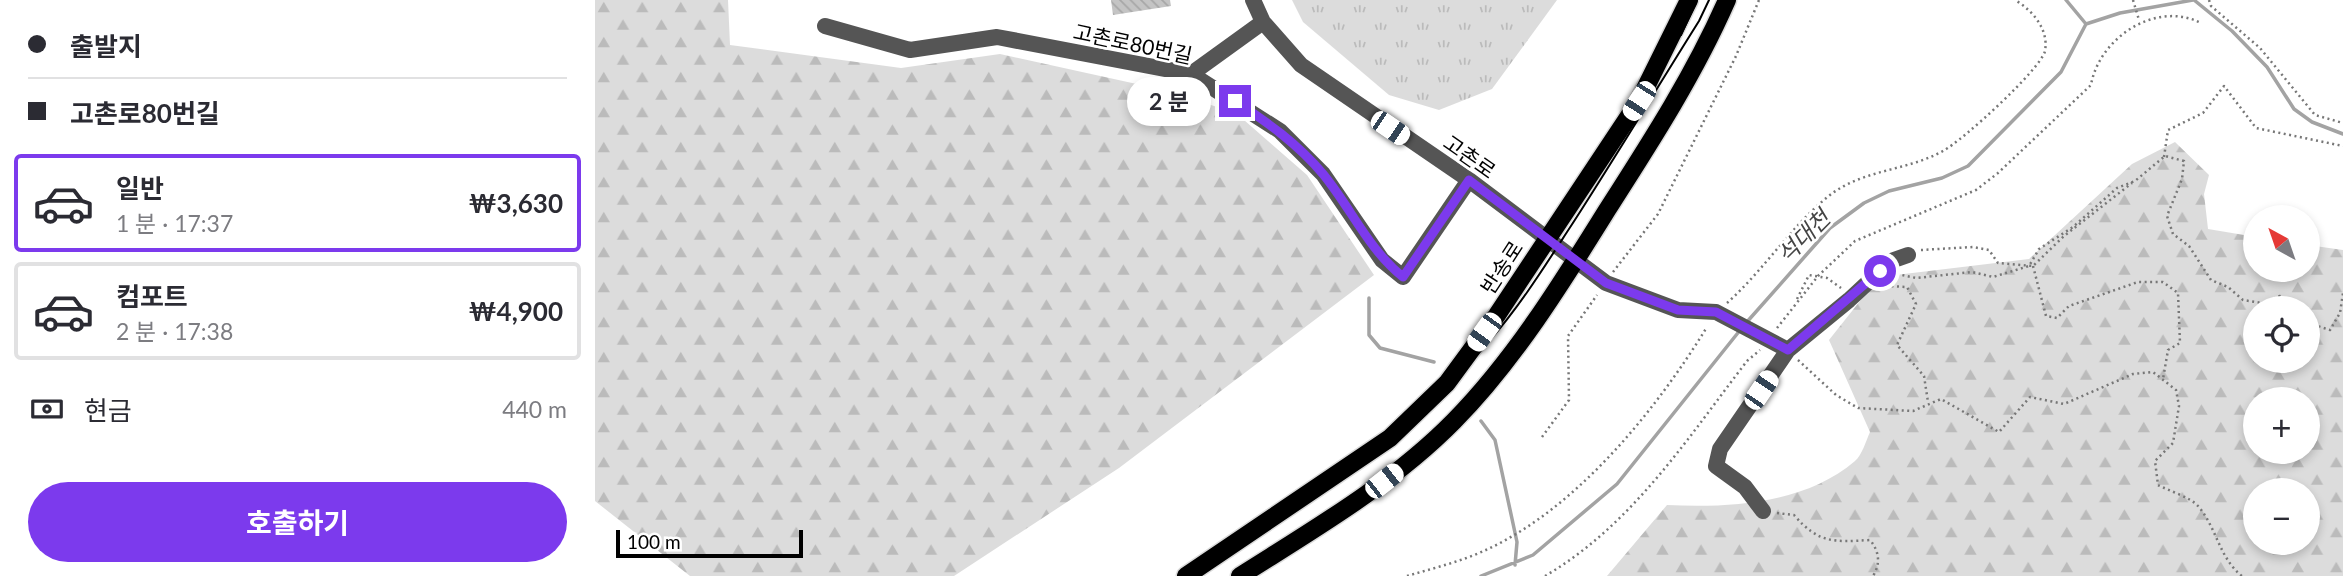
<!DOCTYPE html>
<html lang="ko">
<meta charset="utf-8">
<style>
:root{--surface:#fff;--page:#f7f7f7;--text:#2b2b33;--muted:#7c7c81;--line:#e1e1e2;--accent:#7c3aed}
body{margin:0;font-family:Lato,"Noto Sans KR",sans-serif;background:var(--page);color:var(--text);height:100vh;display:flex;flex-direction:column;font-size:26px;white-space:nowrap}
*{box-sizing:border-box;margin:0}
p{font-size:23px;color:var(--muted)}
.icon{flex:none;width:38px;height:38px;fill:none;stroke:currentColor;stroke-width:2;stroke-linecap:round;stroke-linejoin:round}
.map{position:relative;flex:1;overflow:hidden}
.side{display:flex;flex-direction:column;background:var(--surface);width:595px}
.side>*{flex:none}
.top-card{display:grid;align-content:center;height:154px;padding:0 28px;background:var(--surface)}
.needle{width:46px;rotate:320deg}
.controls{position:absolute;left:1648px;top:205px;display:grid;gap:14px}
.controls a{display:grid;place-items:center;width:77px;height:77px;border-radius:50%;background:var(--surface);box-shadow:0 4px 10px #0003;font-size:35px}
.scale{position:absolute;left:21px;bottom:18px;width:187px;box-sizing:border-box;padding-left:7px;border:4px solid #000;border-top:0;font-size:19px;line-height:24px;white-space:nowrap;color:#000;-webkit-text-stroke:5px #fff;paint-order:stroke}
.end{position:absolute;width:32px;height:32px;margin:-16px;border:9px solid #7c3aed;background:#fff;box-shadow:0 0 0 4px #fff}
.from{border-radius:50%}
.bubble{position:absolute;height:49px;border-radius:24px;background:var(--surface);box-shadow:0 4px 10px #0003;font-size:23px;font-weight:700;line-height:49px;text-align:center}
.car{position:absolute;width:21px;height:42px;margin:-21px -10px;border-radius:9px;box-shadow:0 0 5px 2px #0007;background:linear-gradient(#fff 24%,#345 0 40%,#fff 0 76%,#345 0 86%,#fff 0)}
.top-card b{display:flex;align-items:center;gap:24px;height:66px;font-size:26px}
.top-card b+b{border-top:2px solid var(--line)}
.top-card i{width:18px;height:18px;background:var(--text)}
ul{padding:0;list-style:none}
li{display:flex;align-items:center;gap:21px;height:98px;margin:0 14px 10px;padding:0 14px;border:4px solid var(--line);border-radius:7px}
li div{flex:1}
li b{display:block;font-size:26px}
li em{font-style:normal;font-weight:700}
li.selected{border-color:var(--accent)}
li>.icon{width:63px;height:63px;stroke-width:1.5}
.pay{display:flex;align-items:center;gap:18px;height:77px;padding:0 28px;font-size:26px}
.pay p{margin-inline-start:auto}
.cta{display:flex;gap:14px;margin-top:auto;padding:14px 28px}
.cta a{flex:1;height:80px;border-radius:42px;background:var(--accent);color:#fff;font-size:28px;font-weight:700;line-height:80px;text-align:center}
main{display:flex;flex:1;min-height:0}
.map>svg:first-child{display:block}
.forest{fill:url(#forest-firs);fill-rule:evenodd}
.park{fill:url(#park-tufts)}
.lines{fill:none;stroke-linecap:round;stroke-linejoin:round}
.stream{stroke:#a3a3a3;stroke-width:3.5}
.building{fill:url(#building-back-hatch)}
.major-casing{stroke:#dbdbdb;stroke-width:21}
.path{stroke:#777;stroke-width:2.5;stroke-dasharray:2 3.5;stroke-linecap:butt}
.minor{stroke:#555;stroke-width:16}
.major{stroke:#000;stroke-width:18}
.tram{stroke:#000;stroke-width:2}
.route{stroke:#7c3aed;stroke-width:9}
.labels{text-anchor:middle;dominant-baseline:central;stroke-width:5;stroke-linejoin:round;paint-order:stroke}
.street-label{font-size:21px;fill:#000;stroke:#fff}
.water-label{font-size:23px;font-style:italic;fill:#444;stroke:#fff}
</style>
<main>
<section class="side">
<div class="top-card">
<b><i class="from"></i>출발지</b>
<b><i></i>고촌로80번길</b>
</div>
<ul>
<li class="selected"><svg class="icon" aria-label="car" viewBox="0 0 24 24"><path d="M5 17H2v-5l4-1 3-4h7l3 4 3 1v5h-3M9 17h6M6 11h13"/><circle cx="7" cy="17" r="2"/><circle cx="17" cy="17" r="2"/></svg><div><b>일반</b><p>1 분 · 17:37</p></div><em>₩3,630</em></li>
<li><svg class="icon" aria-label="car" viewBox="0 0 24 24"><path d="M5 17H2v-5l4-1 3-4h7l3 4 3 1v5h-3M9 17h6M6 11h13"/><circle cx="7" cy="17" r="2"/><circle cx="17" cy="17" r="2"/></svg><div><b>컴포트</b><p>2 분 · 17:38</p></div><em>₩4,900</em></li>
</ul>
<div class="pay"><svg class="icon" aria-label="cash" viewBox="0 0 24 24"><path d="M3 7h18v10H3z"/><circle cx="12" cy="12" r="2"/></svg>현금<p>440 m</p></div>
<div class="cta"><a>호출하기</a></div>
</section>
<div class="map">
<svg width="1748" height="576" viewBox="0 0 1748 576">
<defs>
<pattern id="forest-firs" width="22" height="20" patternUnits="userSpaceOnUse" patternTransform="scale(1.75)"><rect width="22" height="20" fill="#dcdcdc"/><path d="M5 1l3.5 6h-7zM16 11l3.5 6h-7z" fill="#bbb"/></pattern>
<pattern id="park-tufts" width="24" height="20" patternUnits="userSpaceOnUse" patternTransform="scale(1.75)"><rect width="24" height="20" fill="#dcdcdc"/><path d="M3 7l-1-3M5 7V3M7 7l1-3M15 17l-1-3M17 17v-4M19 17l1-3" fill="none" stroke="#bbb"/></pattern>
<pattern id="building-back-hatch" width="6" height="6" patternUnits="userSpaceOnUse" patternTransform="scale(1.75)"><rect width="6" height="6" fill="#c4c4c4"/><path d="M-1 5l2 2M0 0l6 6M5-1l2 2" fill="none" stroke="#a7a7a7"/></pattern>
</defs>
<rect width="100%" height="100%" fill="#fff"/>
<path class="forest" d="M0 0H133L135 45 306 68 405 54 569 90 641 113 712 175 779 275 524 468 359 576H95L0 501Z
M1580 142 1614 175 1609 194 1613 229 1661 237V270H1713V245L1748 250V576H1012L1072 505C1134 508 1210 504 1260 461 1267 455 1271 441 1275 432L1234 340 1284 277 1434 259 1537 164ZM1661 308H1713V360H1661ZM1661 399H1713V452H1661ZM1661 490H1713V542H1661Z"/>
<path class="park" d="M697 0H962L897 89 844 110 794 95 708 22Z"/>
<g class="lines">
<path class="stream" d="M1471 0 1491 24
M1599 0 1637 31 1672 67 1699 109 1717 122 1748 134
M774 298V335L785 348 839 362
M1151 323 1235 228 1269 203 1294 191 1347 178 1373 166 1466 72 1491 24 1525 13 1598 0
M886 421 900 440 922 542 920 565
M886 576 938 555 1022 484 1146 329"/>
</g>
<path class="building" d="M516 0H575L576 6 518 15Z"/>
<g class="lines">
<defs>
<path id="major" d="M591 576 795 438 852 383 902 315 1044 101 1094 0
M645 576C719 529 797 484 859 421 920 359 968 281 1014 207 1057 140 1100 73 1132 0"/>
</defs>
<use href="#major" class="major-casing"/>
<path class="path" d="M1538 0 1544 20
M1614 0 1616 6 1665 48 1720 115 1748 123
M1569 157 1573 130 1608 113 1629 86 1661 128 1748 146
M1326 250 1378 247 1394 250 1403 263 1438 266 1469 236 1537 183
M1438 266 1451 316 1462 318 1474 306 1543 282H1568L1583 293 1585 343 1573 350 1568 379
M1018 272 1063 214 1141 56 1164 0
M1302 274 1321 278 1377 272 1398 277 1434 266 1444 249 1478 227 1522 188 1540 181 1570 156 1589 161 1587 179 1572 216 1578 234 1594 246 1616 280 1633 287 1648 300 1667 303 1685 296 1701 308
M1291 286 1312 287 1321 304 1302 345 1329 376 1333 402
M1202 299 1214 275 1232 278 1246 288
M1132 303C1169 270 1196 226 1235 195 1269 169 1312 171 1348 151 1367 141 1446 69 1450 51 1454 29 1437 10 1420 0
M1713 323 1735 330 1745 313 1748 293
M1182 328 1223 276 1260 241 1381 190 1403 173 1496 85C1504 38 1561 0 1606 23
M1203 360 1241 395 1263 408 1318 411 1346 399 1404 432 1435 397 1469 404 1538 374 1558 372 1581 390 1584 406 1578 443 1560 461 1563 485C1574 491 1595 497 1603 506 1622 528 1624 558 1647 576
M947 437 974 400 973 336 1002 295
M1182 513 1199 515C1224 544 1239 542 1275 540 1284 551 1286 563 1278 576
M812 576C839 568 868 561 893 549 983 507 1061 410 1112 327
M950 576C1037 525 1092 439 1152 361L1165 350"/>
<path class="minor" d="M658 0 668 22 706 65 874 180 1011 283 1083 310 1121 312 1193 350 1125 449 1121 466 1150 487 1168 511
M230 26 315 50 402 37 596 74 685 131 728 174 787 260 808 277 874 180
M596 74 668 22
M1193 350 1254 300 1296 261 1313 255"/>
<use href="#major" class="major"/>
<path class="tram" d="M1086 35 1102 0
M590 576C700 508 809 439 895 340 924 307 948 269 972 232 1017 163 1060 91 1104 21L1114 0"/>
</g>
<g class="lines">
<path class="route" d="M640 101C672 122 703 144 728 174 756 208 773 249 808 277L874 180 1011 283 1083 310 1121 312 1193 350 1285 271"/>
</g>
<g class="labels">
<g class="street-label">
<text transform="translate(538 43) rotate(12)">고촌로80번길</text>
<text transform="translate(875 156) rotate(35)">고촌로</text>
<text transform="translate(906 267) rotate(-57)">반송로</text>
</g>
<g class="water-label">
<text transform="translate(1208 236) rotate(-45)">석대천</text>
</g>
</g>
</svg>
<div class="controls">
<a><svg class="needle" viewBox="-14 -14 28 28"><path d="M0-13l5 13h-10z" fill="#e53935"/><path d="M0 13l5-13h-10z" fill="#7c7c81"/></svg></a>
<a><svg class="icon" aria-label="locate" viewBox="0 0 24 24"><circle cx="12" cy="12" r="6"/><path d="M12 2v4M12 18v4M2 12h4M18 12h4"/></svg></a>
<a>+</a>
<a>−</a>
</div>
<div class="scale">100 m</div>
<i class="end from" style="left:1285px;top:271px"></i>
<i class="end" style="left:640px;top:101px"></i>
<div class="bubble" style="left:532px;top:77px;width:84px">2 분</div>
<i class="car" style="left:1044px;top:101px;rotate:213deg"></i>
<i class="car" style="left:795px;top:128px;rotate:124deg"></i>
<i class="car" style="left:889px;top:332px;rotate:216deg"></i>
<i class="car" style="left:1166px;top:390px;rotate:34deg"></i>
<i class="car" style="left:789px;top:481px;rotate:52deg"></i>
</div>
</main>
